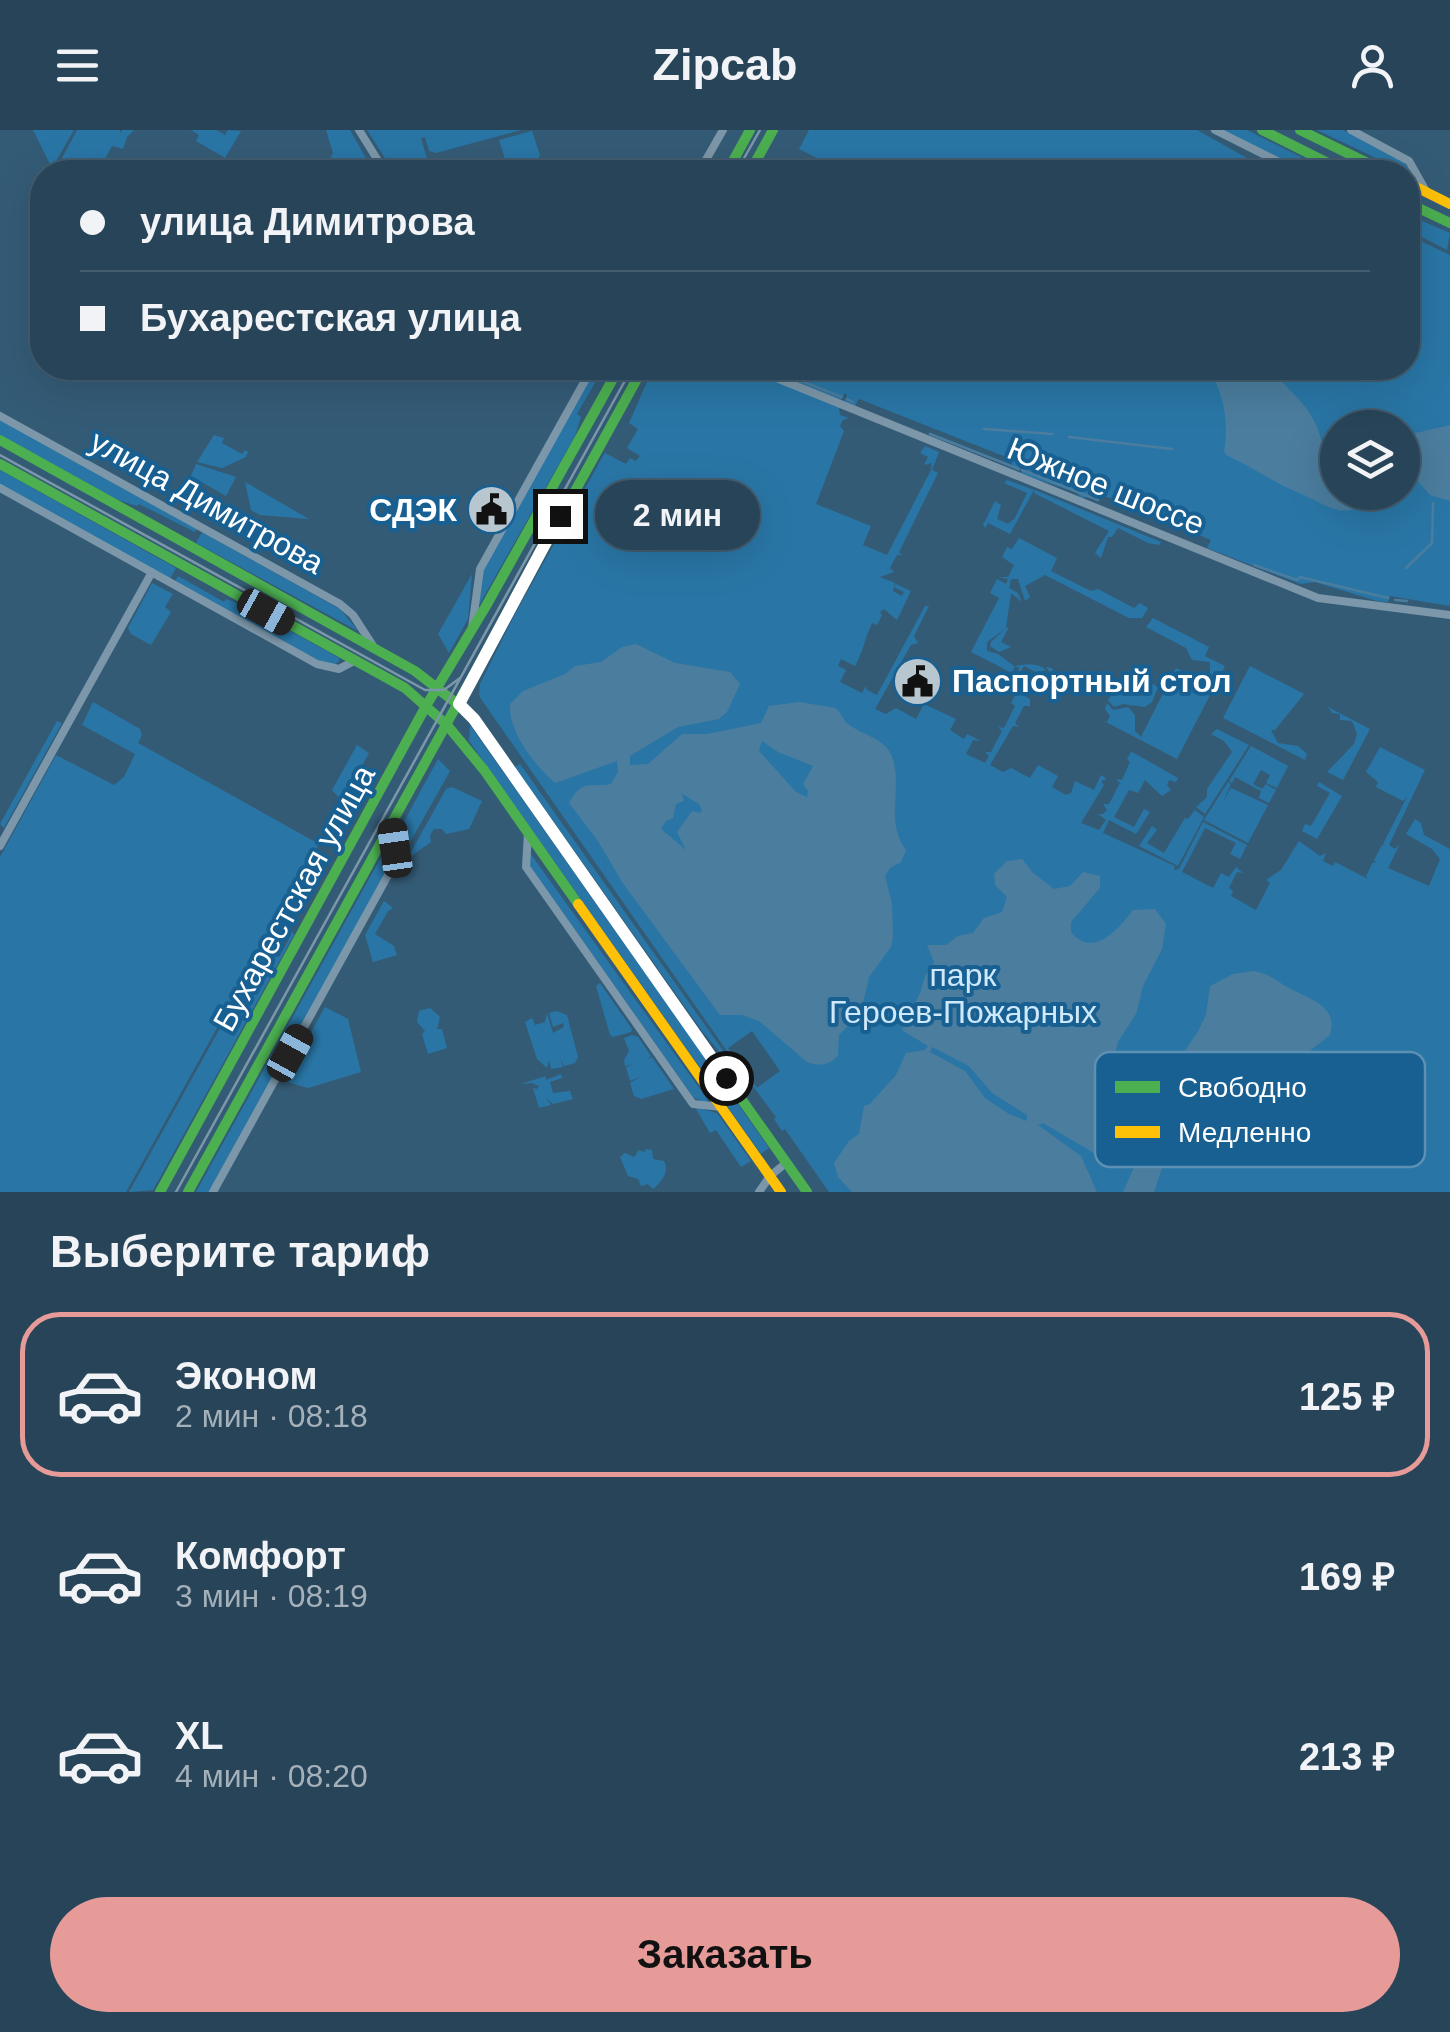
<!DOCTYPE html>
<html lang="ru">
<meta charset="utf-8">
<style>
:root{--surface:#274458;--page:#2f4b5e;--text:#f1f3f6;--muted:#a4b0ba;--line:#435c6e;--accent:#e69b98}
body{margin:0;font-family:Arial,sans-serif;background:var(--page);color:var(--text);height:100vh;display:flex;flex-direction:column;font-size:38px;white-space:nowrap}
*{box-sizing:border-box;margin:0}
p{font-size:32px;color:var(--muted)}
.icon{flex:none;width:55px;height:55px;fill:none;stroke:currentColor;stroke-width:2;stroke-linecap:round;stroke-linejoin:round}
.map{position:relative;height:1062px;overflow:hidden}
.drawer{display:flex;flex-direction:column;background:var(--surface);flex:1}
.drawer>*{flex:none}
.banner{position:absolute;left:30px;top:30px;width:1390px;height:220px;border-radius:40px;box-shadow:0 10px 40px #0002,0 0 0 2px var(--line);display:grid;align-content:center;height:220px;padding:0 50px;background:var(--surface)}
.buttons{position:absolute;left:1320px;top:280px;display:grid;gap:20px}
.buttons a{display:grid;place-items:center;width:100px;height:100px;border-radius:50%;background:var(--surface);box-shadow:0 10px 40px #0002,0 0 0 2px var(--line);font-size:50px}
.end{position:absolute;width:45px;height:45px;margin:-22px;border:12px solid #fff;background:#111;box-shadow:0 0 0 5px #111}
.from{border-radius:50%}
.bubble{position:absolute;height:70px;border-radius:35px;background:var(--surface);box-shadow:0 10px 40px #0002,0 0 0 2px var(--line);font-size:32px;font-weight:700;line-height:70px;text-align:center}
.car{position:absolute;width:30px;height:60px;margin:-30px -15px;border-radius:12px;box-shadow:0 0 8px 2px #0007;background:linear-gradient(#222 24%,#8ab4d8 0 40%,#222 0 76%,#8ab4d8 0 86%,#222 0)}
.banner b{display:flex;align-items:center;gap:35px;height:95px;font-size:38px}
.banner b+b{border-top:2px solid var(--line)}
.banner i{width:25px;height:25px;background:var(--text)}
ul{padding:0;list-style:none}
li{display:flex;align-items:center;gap:30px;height:165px;margin:0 20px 15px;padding:0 30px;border:5px solid transparent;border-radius:40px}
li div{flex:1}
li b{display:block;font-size:38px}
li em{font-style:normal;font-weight:700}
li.on{border-color:var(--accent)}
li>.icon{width:90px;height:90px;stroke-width:1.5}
h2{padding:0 50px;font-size:45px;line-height:120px}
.button{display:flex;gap:20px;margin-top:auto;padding:20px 50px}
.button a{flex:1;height:115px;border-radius:60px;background:var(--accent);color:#111;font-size:40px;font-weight:700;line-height:115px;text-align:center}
header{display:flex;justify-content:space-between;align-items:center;height:130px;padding:0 50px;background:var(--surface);font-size:45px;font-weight:700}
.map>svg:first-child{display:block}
.green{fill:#2976a6;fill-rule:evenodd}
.water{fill:#4b7d9e;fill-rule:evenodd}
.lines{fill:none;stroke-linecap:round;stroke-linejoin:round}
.stream{stroke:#4b7d9e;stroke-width:2.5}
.street{stroke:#7c97a9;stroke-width:8}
.fast{stroke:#4caf50;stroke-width:10}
.slow{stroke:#ffc107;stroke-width:10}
.tram{stroke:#7c97a9;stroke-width:2.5}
.route{stroke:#fff;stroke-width:12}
.labels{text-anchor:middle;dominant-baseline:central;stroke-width:8;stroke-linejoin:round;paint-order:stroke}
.street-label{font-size:32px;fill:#fff;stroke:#186092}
.poi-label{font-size:32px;font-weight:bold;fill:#fff;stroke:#186092;text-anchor:end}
.park-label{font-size:32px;fill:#cee9fb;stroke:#186092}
.key{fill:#186092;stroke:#5d90b3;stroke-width:2.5}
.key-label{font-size:28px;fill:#fff}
</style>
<header><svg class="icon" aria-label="menu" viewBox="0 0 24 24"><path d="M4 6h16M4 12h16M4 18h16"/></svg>Zipcab<svg class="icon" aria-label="person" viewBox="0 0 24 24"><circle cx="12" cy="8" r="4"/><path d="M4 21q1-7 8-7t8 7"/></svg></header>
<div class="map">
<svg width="1450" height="1062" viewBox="0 0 1450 1062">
<rect width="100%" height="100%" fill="#345b76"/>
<path class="green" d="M33 0H74L52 38Z
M77 0H120V3L122 0H134L127 7 123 19 112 16 98 42H90L62 28Z
M191 0H216L225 5 228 0 241 1 225 28 196 11 199 5Z
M326 0H350L371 37 363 42H322L333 23Z
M367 0H521L436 23 429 21 425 7 421 8 431 42H394Z
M809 0H1197L1272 42H845L799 19Z
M1222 0H1247L1331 42H1307Z
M1317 0H1343L1403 31 1414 46Z
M532 1 540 25 536 33 526 31 519 42H509L499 10Z
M1408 85 1450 103 1447 120 1408 100Z
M1408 105 1450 125V476L1390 466 1388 472 1377 471 1315 452 1301 454 1207 418 1211 410 1088 359V367L1082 368 1075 362 1021 344 1024 334 1020 333 1019 341 1013 338 1011 329 859 269 855 276 844 272 847 265 845 263 841 270 760 238H1408ZM1338 298H1402V362H1338Z
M595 238 603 239 577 284 581 287 575 306 479 475 481 444Z
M653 238H744L839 277 840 285 849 288 843 290 840 296 844 301 816 374 871 396 863 415 887 425 931 340 932 333 924 335 928 327 920 323 925 316 939 322 932 340 938 343 899 422 902 425H897L890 438 894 442 880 447 895 453 893 461 902 466 904 462 894 457 896 454 911 461 897 490 884 479 880 482 882 485 877 495 872 493C864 510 863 522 855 536L841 529 838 536 846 540 840 552 862 563 866 556 867 560 877 565 925 476H929L914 506 918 513 911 515 899 536 904 540H897L875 579 886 584 896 578 916 589 924 574 956 589 950 600 964 609 967 604 981 611 973 610 966 624 985 633 989 626 985 622H991L1002 601 998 597 1004 598 1015 576 1011 573 1017 562 1030 569V576H1024L1015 593 1019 597 1013 596 990 635 1003 642 1011 638 1030 648 1038 635 1058 646 1052 657 1066 665 1071 663 1075 651 1094 660 1101 645 1107 649 1101 651 1104 655 1081 693 1099 700 1106 690 1098 684H1103L1107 680 1103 674H1109L1120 653 1116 649 1122 650 1130 632 1127 629 1131 622 1134 623 1178 648 1176 652 1169 650 1167 655 1171 660 1162 666 1145 650 1138 663 1129 660 1114 687 1134 697 1144 679 1150 682 1136 704 1109 690 1103 703 1175 736 1174 740 1179 739 1203 692 1247 715 1240 729 1230 724 1236 713 1205 698 1182 742 1213 758 1221 743 1229 747 1236 737 1243 743 1237 742 1229 758 1233 761 1231 766 1256 780 1270 753 1266 750 1281 740 1299 711 1320 726 1326 723 1323 731 1333 736 1335 732 1368 749 1366 746 1373 732 1377 733 1374 730 1382 715 1386 716 1383 714 1407 667 1403 671 1376 657 1378 652 1366 642 1380 617 1425 640 1389 715 1395 719 1400 714 1388 738 1429 756 1440 729 1432 719 1406 704 1415 689 1421 693 1424 705 1450 719V1062H829L785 999 782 1001 774 989 776 987 741 940 744 938 757 958 780 941 752 901 728 918 739 934H736L479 566 480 554 514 486 603 326 605 323 626 334 630 328 636 331 640 326 627 318 638 299 629 293Z
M0 290 197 399 195 402 139 374 137 376 118 370 0 305Z
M214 305 224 308 222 313 242 324 245 320 248 322 246 327 222 338 197 332Z
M196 334 236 347 226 366 191 346Z
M0 340 176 438 170 449 0 354Z
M1007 350 1034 360 1010 404 988 393 985 398 983 395 995 371 1001 375 997 389 1008 394 1015 388 1027 363 1004 353Z
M245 352 309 389 260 385 251 380Z
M1035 360 1161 412 1159 415 1148 413 1118 398 1112 407H1108L1101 428 1095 423 1109 401 1034 363Z
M202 402 340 479 358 501 196 413Z
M1019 408 1057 428 1051 441 1091 461 1098 459 1134 478 1140 473 1148 478 1142 488H1129L1045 445 1025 456 1030 467 1025 471 1018 449H1011L1009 458 1018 463 1022 472 1011 463 1006 498 1009 497 1001 512 1011 517 999 522 990 516 991 512 1005 499 987 512V521L998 524 1014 536C1025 535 1036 532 1046 540L1042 541 1044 549 1053 548 1046 537 1052 538 1055 547 1044 560 1034 554 1039 544 1024 536 1018 546 1019 538 1015 536 1012 543 971 522 999 468 990 463 997 449 1006 454 1008 449 998 447H1008L1014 435 1002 427 1007 417 1012 419Z
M472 444 468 489 449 523 438 504Z
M178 446 224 472 226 469 245 476 339 528V531L334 535 318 530 175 451Z
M152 453 173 464 165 477 171 482 151 515 131 504 128 498Z
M1153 488 1209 517 1205 526 1225 536 1177 629 1100 589 1107 592 1110 586 1105 579 1107 573 1113 580 1128 577 1135 585V601L1141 607 1176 538 1210 555V532L1192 530 1186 518 1146 497Z
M1250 536 1304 564 1275 600H1271L1278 613 1298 616 1307 624 1305 630 1223 588Z
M1153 554 1158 557 1152 572 1145 577 1123 574 1114 577 1108 570 1117 556 1141 566 1147 556Z
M93 572 140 599 142 605 138 613 319 714 126 1062H0V727L56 625 114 655 124 647 135 624 82 595Z
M1328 577 1370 599 1343 650 1327 642 1354 614 1357 604 1352 591 1340 590V584L1332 583Z
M57 591 62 593 4 698 0 694Z
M470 595 769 1018 761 1024 469 611Z
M1217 599 1249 615 1205 684 1196 677 1207 667V659L1232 622 1224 611 1211 604Z
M357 615 369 623 342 671 332 660Z
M1251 616 1288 636 1277 658 1266 653 1270 645 1261 640 1253 654 1262 659 1266 654 1276 660 1269 673 1259 668 1261 661 1235 647 1232 653 1229 651Z
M438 629 450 641 399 732 400 699Z
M520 634 729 929 733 938 702 901 515 637Z
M1228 652 1231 654 1223 672 1231 658 1268 675 1248 713 1204 690Z
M1319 652 1342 666 1317 709 1302 701 1305 694 1311 696 1330 663 1317 656Z
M452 657 482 671 469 699 446 704 442 699H434L430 705 431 712 407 729 446 659Z
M1195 680 1204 687 1178 736 1139 716 1152 696 1157 700 1147 713 1164 723 1185 688 1188 689Z
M390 718 392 730 389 737 209 1062H196L385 720Z
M530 723 707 969V973L694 968 530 736Z
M384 771 393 778 388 781 375 804 394 816 397 825 373 832 365 805Z
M291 800 294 805 153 1060 129 1062 264 819 279 827 289 809 287 802Z
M600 853 632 899 631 902 613 907 610 905 596 856Z
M325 877 348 889 361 942 308 958 284 951Z
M430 878 440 887 437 899H442L447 918 428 924 422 904 425 901 417 892 419 881Z
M557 881 567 885 578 927 575 933 564 936 560 927 563 937 551 939 549 930 547 938 537 929 525 892 532 888 535 895 545 892 547 883 553 903 564 897 563 893 553 897 549 883Z
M632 905 638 907 651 926 647 929 652 927 674 959 641 969 634 966 630 953 640 947 630 951 626 937 634 934 625 936 624 930 629 921 624 908Z
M561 944 562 948 550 952 553 963 570 961 573 969 553 974 546 968 551 975 539 978 533 958 537 959 539 956 532 953 521 954 546 946V950Z
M695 977 717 983 751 1031 741 1037 716 1000 710 1003Z
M646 1019 652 1020 653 1029 664 1031C670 1041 661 1053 653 1059L648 1054 641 1056 638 1049 628 1046 620 1027 625 1023 634 1027 639 1020 644 1022Z"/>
<path class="water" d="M1209 238H1270C1298 272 1319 280 1324 326L1329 330 1337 328 1338 362 1376 363C1345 395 1331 376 1299 363 1274 353 1253 337 1228 326L1224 322C1229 291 1224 266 1209 238Z
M1450 295V371L1430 365 1415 348 1402 347 1403 306Z
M636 514 675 533 730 542 740 554 727 582 719 589 678 597 630 626V635L648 634 682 604H707L761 593 769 576 799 572 836 578C840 582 842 587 845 591 859 606 886 606 893 629 902 661 885 692 906 720L901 732 890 738 885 746 892 774 893 807 891 817 869 847 861 882 839 905 838 925C831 935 819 937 807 932L759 891 742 885H720L622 752 598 711 569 673C582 648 590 658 611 654L618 642 617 631 555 653C535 635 508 602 510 574L523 561 565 544 575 536 601 532 622 517ZM762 611 778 622 813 636 803 654 808 661 807 667 796 662 759 621ZM682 664 699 674 702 680 700 683 692 681 677 702 686 720 661 699 666 691 673 688 676 674 684 671Z
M1022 729 1032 742 1054 759 1070 756 1083 742 1100 746V758L1071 792V802C1093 829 1119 799 1133 780L1155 779 1166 794 1162 819 1143 856 1136 884 1118 912 1111 940 1131 953 1128 957H1116L1117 995 1112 1012H1106L1099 1022 1094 1023 1043 993 1038 995 1081 1026 1097 1062H852L838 1047 834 1033 849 1011 859 1004 864 976 870 974 896 945 906 923 925 920 928 916 903 901C900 883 909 884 916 871 925 856 920 850 934 832L927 815H946L958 806 973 803 984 788 1002 782 1007 767 995 755 994 744 1007 731ZM932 917 969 936 992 963 1027 985V991L1009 984 985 968 965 941 930 922Z
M1254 841C1270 844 1276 851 1289 858 1308 869 1339 875 1330 905L1302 927 1263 967 1231 986 1185 1004 1170 1014 1154 1062H1123L1139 1026 1156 1007 1136 985 1137 975 1149 967 1138 957 1139 955 1158 958 1171 948 1179 929 1197 903 1206 885 1210 856 1233 844Z"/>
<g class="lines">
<path class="stream" d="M768 238 842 267
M847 269 853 272
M984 299 1052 304
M930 304 1019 339
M1069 307 1172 319
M1022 340 1098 370
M1254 435 1297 450 1300 447 1388 468
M1406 438 1432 413 1433 373
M1395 470 1407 471"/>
<path class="street" d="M359 0 385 42
M1215 0 1299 42
M1351 0 1409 31 1427 63
M699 42 723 0
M752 238 1318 468 1450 485
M0 286 340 474 353 485 375 519
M0 358 317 534 339 539 354 531
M472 498 480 439 592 238
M528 703 526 737 693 974 722 977
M0 716 152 442
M213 1062 392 738 396 724 392 694
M759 1062 770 1046 786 1033"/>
<path class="fast" d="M1262 0 1346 42
M1300 0 1386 42
M727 42 750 0
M750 42 773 0
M1408 73 1450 93
M0 310 415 541 469 583 807 1062
M0 334 405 558 447 595 484 640 578 774
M160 1062 426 576 486 476 619 238
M188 1062 643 238"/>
<path class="slow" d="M1408 53 1450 74
M578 774 781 1062"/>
<path class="tram" d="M738 39 760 0
M736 42C751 25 771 25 786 42
M0 325 425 560H444L460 548
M176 1062 632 238"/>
</g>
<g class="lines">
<path class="route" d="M560 386 459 574 474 589 726 948"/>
</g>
<defs>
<symbol id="civic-disc" viewBox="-11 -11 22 22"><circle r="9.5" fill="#b8c6cf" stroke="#186092"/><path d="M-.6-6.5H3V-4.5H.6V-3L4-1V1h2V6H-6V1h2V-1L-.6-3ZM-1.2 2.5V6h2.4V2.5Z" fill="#111"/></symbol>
</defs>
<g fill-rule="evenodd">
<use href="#civic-disc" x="464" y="352" width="55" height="55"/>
<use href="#civic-disc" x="890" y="524" width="55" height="55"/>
</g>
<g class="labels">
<g class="street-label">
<text transform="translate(1106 356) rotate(22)">Южное шоссе</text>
<text transform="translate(207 372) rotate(29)">улица Димитрова</text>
<text transform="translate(294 768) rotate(-61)">Бухарестская улица</text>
</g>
<g class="poi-label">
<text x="457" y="380">СДЭК</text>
<text x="952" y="551" text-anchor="start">Паспортный стол</text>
</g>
<g class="park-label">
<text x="963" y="845">парк<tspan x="963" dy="37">Героев-Пожарных</tspan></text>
</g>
</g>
<rect x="1095" y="922" width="330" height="115" rx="15" class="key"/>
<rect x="1115" y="951" width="45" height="12" fill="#4caf50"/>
<rect x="1115" y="996" width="45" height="12" fill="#ffc107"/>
<g class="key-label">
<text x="1178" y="967">Свободно</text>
<text x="1178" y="1012">Медленно</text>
</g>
</svg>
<div class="buttons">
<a><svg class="icon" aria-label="layers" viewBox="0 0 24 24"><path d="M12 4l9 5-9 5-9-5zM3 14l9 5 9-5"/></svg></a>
</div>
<i class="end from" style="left:726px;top:948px"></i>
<i class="end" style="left:560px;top:386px"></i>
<div class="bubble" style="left:595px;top:350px;width:165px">2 мин</div>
<i class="car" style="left:266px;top:482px;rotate:119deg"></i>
<i class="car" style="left:395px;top:718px;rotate:352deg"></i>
<i class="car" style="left:290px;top:923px;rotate:29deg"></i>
<div class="banner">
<b><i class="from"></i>улица Димитрова</b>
<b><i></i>Бухарестская улица</b>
</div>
</div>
<section class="drawer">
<h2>Выберите тариф</h2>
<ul>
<li class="on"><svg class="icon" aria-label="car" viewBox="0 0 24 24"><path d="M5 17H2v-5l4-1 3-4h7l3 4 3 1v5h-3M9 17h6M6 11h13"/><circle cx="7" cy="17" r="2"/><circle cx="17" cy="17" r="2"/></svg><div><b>Эконом</b><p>2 мин · 08:18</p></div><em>125 ₽</em></li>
<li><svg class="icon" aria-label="car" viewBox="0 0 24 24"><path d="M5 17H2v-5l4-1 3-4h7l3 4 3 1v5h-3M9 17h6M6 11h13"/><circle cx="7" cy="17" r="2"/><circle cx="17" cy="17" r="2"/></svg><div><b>Комфорт</b><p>3 мин · 08:19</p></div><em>169 ₽</em></li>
<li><svg class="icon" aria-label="car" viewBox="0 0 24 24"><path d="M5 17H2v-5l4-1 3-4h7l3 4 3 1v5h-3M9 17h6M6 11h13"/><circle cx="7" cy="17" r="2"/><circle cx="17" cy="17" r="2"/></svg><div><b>XL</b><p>4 мин · 08:20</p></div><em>213 ₽</em></li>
</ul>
<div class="button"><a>Заказать</a></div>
</section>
